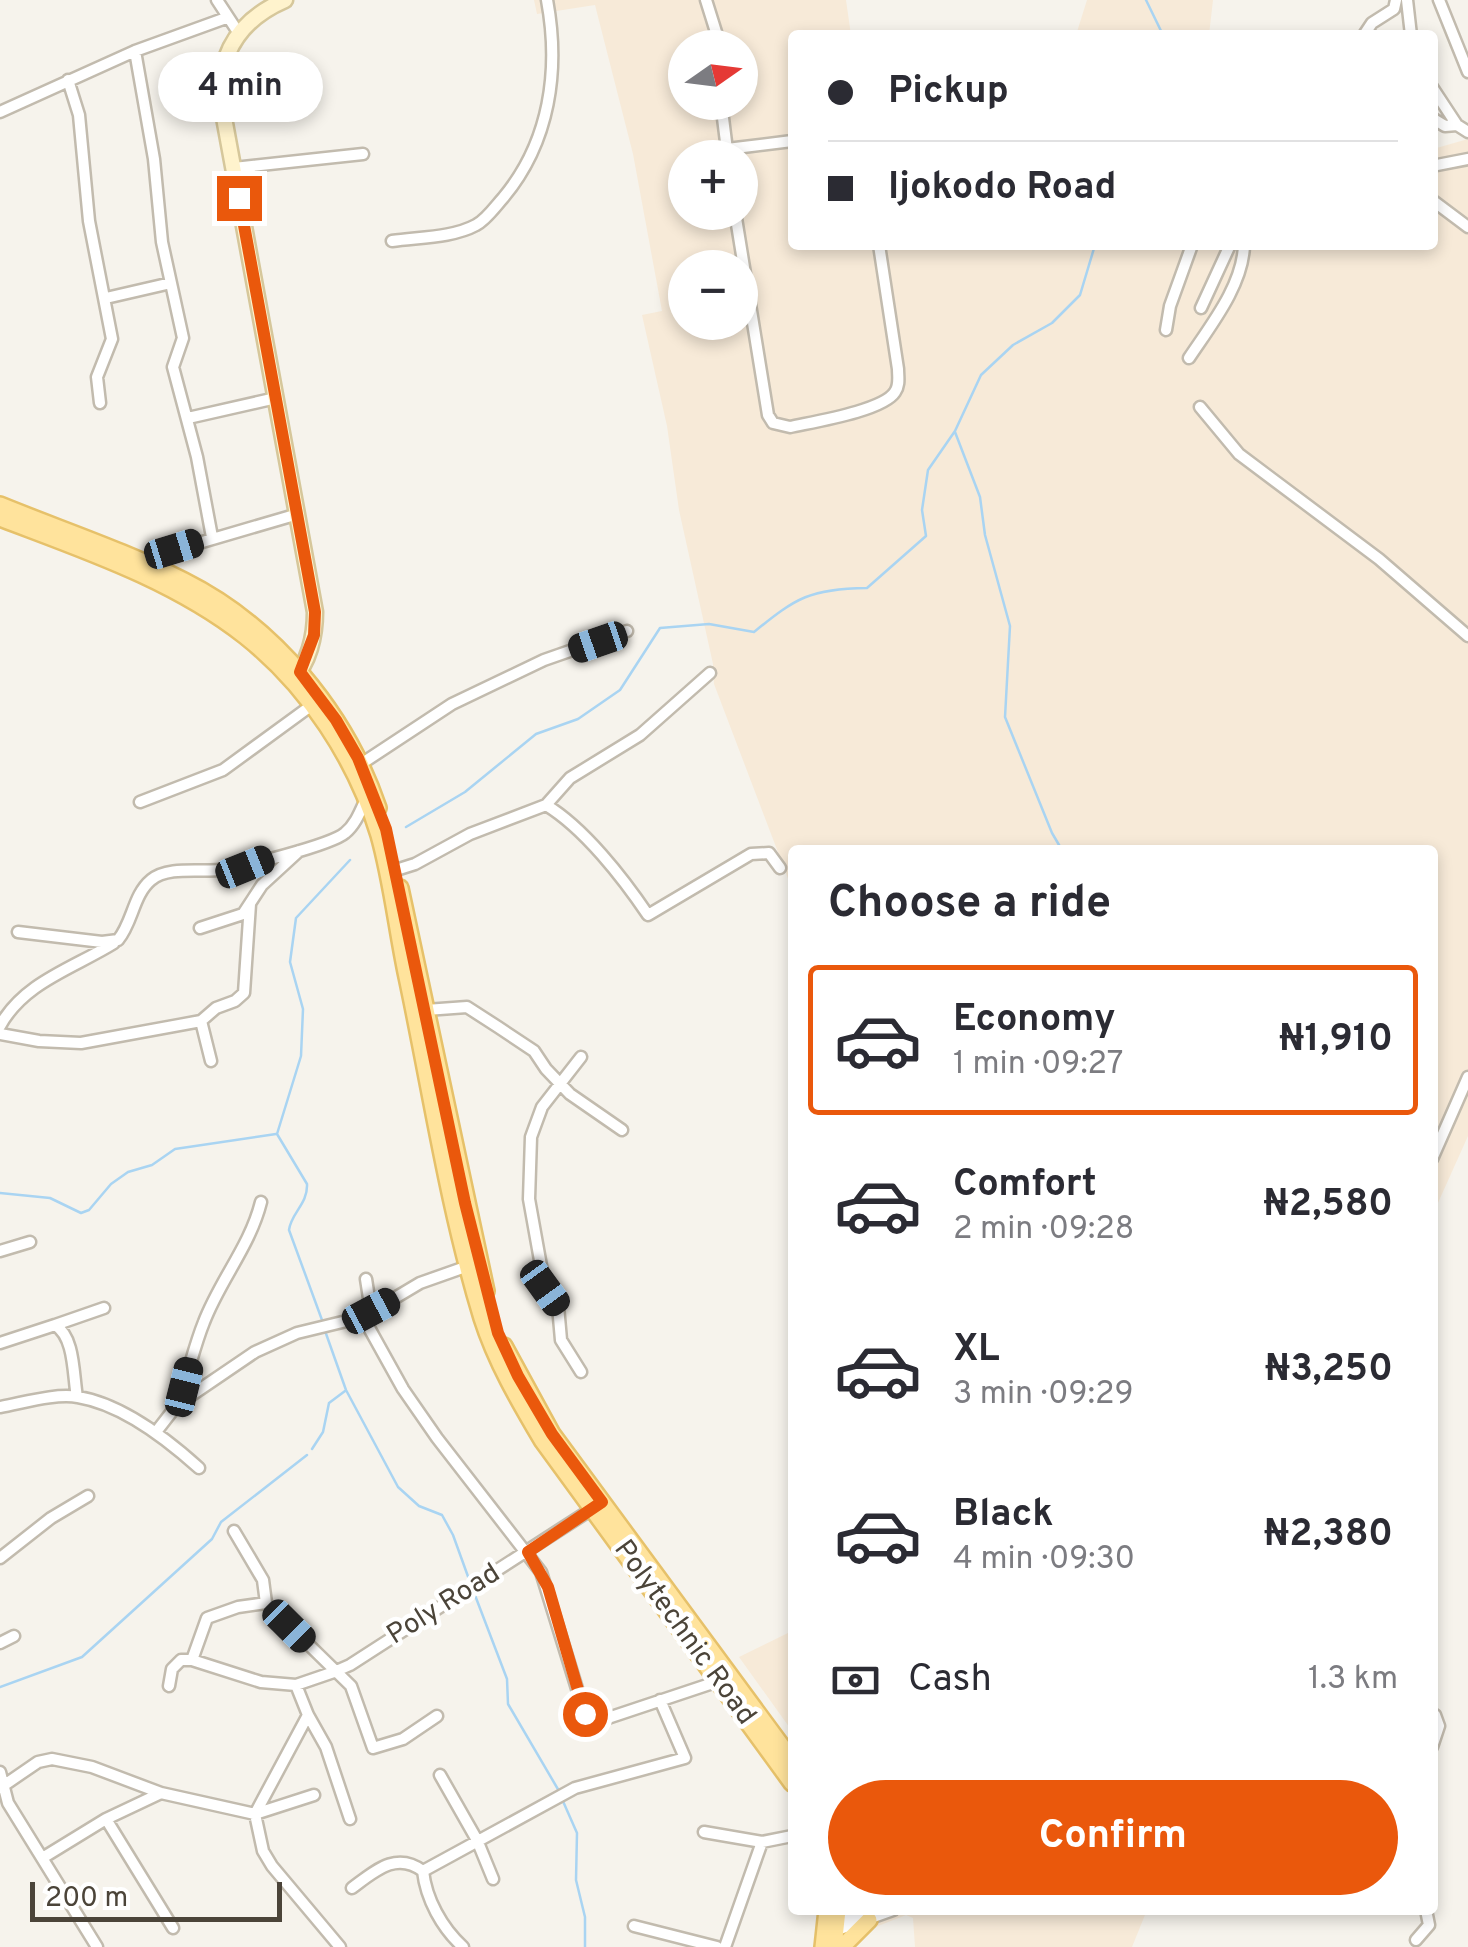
<!DOCTYPE html>
<meta charset="utf-8">
<style>
:root{--surface:#fff;--page:#f7f7f7;--text:#2b2b33;--muted:#7c7c81;--line:#e1e1e2;--accent:#ea580c}
body{margin:0;font-family:Overpass,sans-serif;background:var(--page);color:var(--text);height:100vh;display:flex;flex-direction:column;font-size:38px;white-space:nowrap}
*{box-sizing:border-box;margin:0}
p{font-size:32px;color:var(--muted)}
.icon{flex:none;width:55px;height:55px;fill:none;stroke:currentColor;stroke-width:2;stroke-linecap:round;stroke-linejoin:round}
.map{position:relative;flex:1;overflow:hidden}
.panel{position:absolute;left:788px;top:845px;width:650px;height:1070px;display:flex;flex-direction:column;background:var(--surface);border-radius:10px;box-shadow:0 5px 15px #0003}
.panel>*{flex:none}
.top-card{position:absolute;left:788px;top:30px;width:650px;height:220px;border-radius:10px;box-shadow:0 5px 15px #0003;display:grid;align-content:center;height:220px;padding:0 40px;background:var(--surface)}
.needle{width:65px;rotate:76deg}
.fabs{position:absolute;left:668px;top:30px;display:grid;gap:20px}
.fabs a{display:grid;place-items:center;width:90px;height:90px;border-radius:50%;background:var(--surface);box-shadow:0 5px 15px #0003;font-size:50px}
.scale{position:absolute;left:30px;bottom:25px;width:252px;box-sizing:border-box;padding-left:10px;border:5px solid #4b4439;border-top:0;font-size:28px;line-height:35px;white-space:nowrap;color:#4b4439;-webkit-text-stroke:8px #fff;paint-order:stroke}
.end{position:absolute;width:45px;height:45px;margin:-22px;border:12px solid #ea580c;background:#fff;box-shadow:0 0 0 5px #fff}
.from{border-radius:50%}
.bubble{position:absolute;height:70px;border-radius:35px;background:var(--surface);box-shadow:0 5px 15px #0003;font-size:32px;font-weight:700;line-height:70px;text-align:center}
.car{position:absolute;width:30px;height:60px;margin:-30px -15px;border-radius:12px;box-shadow:0 0 8px 2px #0007;background:linear-gradient(#222 24%,#8ab4d8 0 40%,#222 0 76%,#8ab4d8 0 86%,#222 0)}
.top-card b{display:flex;align-items:center;gap:35px;height:95px;font-size:38px}
.top-card b+b{border-top:2px solid var(--line)}
.top-card i{width:25px;height:25px;background:var(--text)}
ul{padding:0;list-style:none}
li{display:flex;align-items:center;gap:30px;height:150px;margin:0 20px 15px;padding:0 20px;border:5px solid transparent;border-radius:10px}
li div{flex:1}
li b{display:block;font-size:38px}
li em{font-style:normal;font-weight:700}
li.selected{border-color:var(--accent)}
li>.icon{width:90px;height:90px;stroke-width:1.5}
h2{padding:0 40px;font-size:45px;line-height:120px}
.pay{display:flex;align-items:center;gap:25px;height:110px;padding:0 40px;font-size:38px}
.pay p{margin-inline-start:auto}
.primary-button{display:flex;gap:20px;margin-top:auto;padding:20px 40px}
.primary-button a{flex:1;height:115px;border-radius:60px;background:var(--accent);color:#fff;font-size:40px;font-weight:700;line-height:115px;text-align:center}
.map>svg:first-child{display:block}
.commercial{fill:#f7ead8;fill-rule:evenodd}
.lines{fill:none;stroke-linecap:round;stroke-linejoin:round}
.stream{stroke:#a9d4f2;stroke-width:2.5}
.minor-casing{stroke:#c2bbae;stroke-width:15}
.secondary-casing{stroke:#d6c79b;stroke-width:19}
.primary-casing{stroke:#e6c16a;stroke-width:20}
.minor{stroke:#fff;stroke-width:10}
.secondary{stroke:#fff3cd;stroke-width:14}
.primary{stroke:#ffe39c;stroke-width:15}
.route{stroke:#ea580c;stroke-width:12}
.labels{text-anchor:middle;dominant-baseline:central;stroke-width:9;stroke-linejoin:round;paint-order:stroke}
.street-label{font-size:28px;fill:#4b4439;stroke:#fff}
</style>
<div class="map">
<svg width="1468" height="1947" viewBox="0 0 1468 1947">
<rect width="100%" height="100%" fill="#f6f3ec"/>
<path class="commercial" d="M534 0H846L851 35H792V245H1432L1433 149 1468 139V1136L1433 1214 1432 850H792V889L714 684 713 664 679 510 667 426 642 315 662 311 633 154 595 5 537 14ZM685 48H740V102H685ZM685 158H740V212H685ZM685 268H740V322H685Z
M1087 0H1213L1209 35H1076Z
M792 1631V1731L739 1657Z
M867 1910H1147L1132 1947H915L913 1918 906 1915 873 1928Z"/>
<g class="lines">
<path class="stream" d="M1146 0 1163 35
M955 432 980 497 985 535 1010 626 1005 717 1052 833 1062 850
M406 827 465 792 536 734 578 719 620 690 660 628 709 624 754 632C797 597 810 589 867 588L926 536 922 510 928 470 955 431 981 375 1013 345 1052 323 1080 295 1095 245
M0 1193 50 1198 81 1213 89 1210 111 1184 128 1172 152 1165 175 1149 276 1134
M322 1320 289 1230C291 1213 308 1204 307 1184L277 1134 301 1056 303 1009 290 962 296 918 350 860
M324 1328 346 1390 398 1487 419 1506 442 1515 453 1535 470 1582
M312 1449 323 1432 329 1403 345 1391
M473 1590 507 1679 508 1704 559 1791
M0 1687 82 1657 212 1539 221 1522 307 1455
M562 1799 577 1833 576 1880 585 1917V1947"/>
<defs>
<path id="minor" d="M217 0 238 32
M706 0 716 32 717 48
M1407 0 1411 35
M1439 0 1468 72
M1364 35 1372 23 1394 9 1396 0
M135 51 154 159 162 242 183 338 173 367 197 457 212 537
M68 80 79 115 89 221 112 339 97 377 100 403
M1432 87 1457 125 1468 132
M721 102 728 158
M0 112 135 51 226 18
M1432 118 1445 126 1457 125
M727 149 792 141
M1432 166 1468 159
M234 168 363 154
M1432 200 1468 227
M735 212 768 415 773 423 790 427C812 422 883 411 895 392 900 385 898 377 898 369L879 245
M392 241C418 237 452 238 476 225 486 220 495 207 503 198 550 142 560 70 547 0
M106 298 171 283
M1201 308 1230 245
M1166 330 1170 306 1192 245
M1189 358C1211 325 1243 285 1244 245
M1200 407 1239 454 1379 559 1468 636
M188 418 276 398
M141 560 298 514
M361 764 452 704 544 660 627 631
M140 802 223 770 312 705
M546 805C584 828 623 878 648 915L751 854 769 853 780 868
M396 870 415 864 470 834 546 805 570 778 640 735 710 673
M200 928 243 914 262 885 299 851
M18 932 102 942 118 940C133 922 133 895 151 880 167 866 200 872 219 870 240 868 331 845 345 833 355 825 360 812 365 801
M426 1010 467 1007 498 1027 534 1051 546 1069 570 1094 622 1130
M201 1021 211 1061
M0 1026C24 982 74 968 114 943
M0 1034 39 1041 81 1043 201 1021 216 1008 235 1001 244 993 250 904
M581 1057 542 1107 531 1137 529 1199 545 1288 558 1306 561 1340 581 1372
M1432 1159 1468 1077
M0 1251 30 1242
M366 1279 371 1311
M363 1317 403 1389 437 1438 541 1572 587 1721 593 1723 719 1681
M55 1325 104 1308
M0 1343 55 1325C75 1337 73 1375 77 1397
M177 1404C188 1377 193 1349 204 1322 220 1280 250 1246 261 1202
M0 1407C23 1403 55 1393 78 1397 121 1404 168 1440 199 1468
M156 1432 177 1405 255 1352 297 1333 363 1317 420 1283 471 1265
M234 1531 263 1580 266 1603 351 1686 373 1748 403 1739 437 1716
M0 1558 51 1518 88 1496
M0 1643 14 1636
M192 1660 207 1618 238 1607 266 1603
M296 1685 308 1715 326 1747 350 1819
M169 1686 172 1669 181 1660H192L261 1682 296 1685 334 1672 350 1665 595 1507
M308 1715 255 1814 263 1851 272 1866 340 1947
M1432 1718 1435 1715 1439 1726 1432 1747
M0 1772 8 1803 97 1947
M440 1775 477 1840 493 1879
M0 1788 38 1762 52 1759 92 1767 161 1793 255 1814 314 1795
M106 1819 173 1928
M704 1832 762 1842 792 1836
M44 1857 106 1819 161 1793
M423 1871 575 1788 685 1758 660 1700
M423 1871C426 1899 442 1928 463 1947
M352 1888C375 1871 396 1851 423 1871
M838 1921 869 1910
M634 1926 717 1947
M837 1930 893 1910
M1416 1940 1429 1925 1426 1910
M725 1947 762 1842"/>
<path id="secondary" d="M285 0C243 18 220 49 220 96L315 612C315 636 309 663 292 680"/>
<path id="primary" d="M0 505C61 530 125 551 184 581 274 626 346 713 378 808
M0 518C84 550 174 580 245 636 308 686 356 759 379 835 392 881 397 930 407 977 431 1090 448 1207 482 1318 496 1362 519 1401 542 1440L792 1783
M400 888 486 1291
M504 1346 552 1434 792 1760
M823 1947 827 1910
M834 1947 838 1910
M842 1947 869 1920"/>
</defs>
<use href="#minor" class="minor-casing"/>
<use href="#secondary" class="secondary-casing"/>
<use href="#primary" class="primary-casing"/>
<use href="#minor" class="minor"/>
<use href="#secondary" class="secondary"/>
<use href="#primary" class="primary"/>
</g>
<g class="lines">
<path class="route" d="M239 198 315 612 314 635 300 672 336 720 358 758 386 829 465 1203 498 1333 518 1376 552 1434 602 1502 528 1552 548 1587 585 1714"/>
</g>
<g class="labels">
<g class="street-label">
<text transform="translate(444 1605) rotate(-32)">Poly Road</text>
<text transform="translate(684 1633) rotate(54)">Polytechnic Road</text>
</g>
</g>
</svg>
<div class="fabs">
<a><svg class="needle" viewBox="-14 -14 28 28"><path d="M0-13l5 13h-10z" fill="#e53935"/><path d="M0 13l5-13h-10z" fill="#7c7c81"/></svg></a>
<a>+</a>
<a>−</a>
</div>
<div class="scale">200 m</div>
<i class="end from" style="left:585px;top:1714px"></i>
<i class="end" style="left:239px;top:198px"></i>
<div class="bubble" style="left:158px;top:52px;width:165px">4 min</div>
<i class="car" style="left:174px;top:549px;rotate:73deg"></i>
<i class="car" style="left:598px;top:642px;rotate:251deg"></i>
<i class="car" style="left:245px;top:867px;rotate:68deg"></i>
<i class="car" style="left:545px;top:1288px;rotate:144deg"></i>
<i class="car" style="left:371px;top:1311px;rotate:62deg"></i>
<i class="car" style="left:184px;top:1387px;rotate:14deg"></i>
<i class="car" style="left:289px;top:1626px;rotate:135deg"></i>
<div class="top-card">
<b><i class="from"></i>Pickup</b>
<b><i></i>Ijokodo Road</b>
</div>
<section class="panel">
<h2>Choose a ride</h2>
<ul>
<li class="selected"><svg class="icon" aria-label="car" viewBox="0 0 24 24"><path d="M5 17H2v-5l4-1 3-4h7l3 4 3 1v5h-3M9 17h6M6 11h13"/><circle cx="7" cy="17" r="2"/><circle cx="17" cy="17" r="2"/></svg><div><b>Economy</b><p>1 min · 09:27</p></div><em>₦1,910</em></li>
<li><svg class="icon" aria-label="car" viewBox="0 0 24 24"><path d="M5 17H2v-5l4-1 3-4h7l3 4 3 1v5h-3M9 17h6M6 11h13"/><circle cx="7" cy="17" r="2"/><circle cx="17" cy="17" r="2"/></svg><div><b>Comfort</b><p>2 min · 09:28</p></div><em>₦2,580</em></li>
<li><svg class="icon" aria-label="car" viewBox="0 0 24 24"><path d="M5 17H2v-5l4-1 3-4h7l3 4 3 1v5h-3M9 17h6M6 11h13"/><circle cx="7" cy="17" r="2"/><circle cx="17" cy="17" r="2"/></svg><div><b>XL</b><p>3 min · 09:29</p></div><em>₦3,250</em></li>
<li><svg class="icon" aria-label="car" viewBox="0 0 24 24"><path d="M5 17H2v-5l4-1 3-4h7l3 4 3 1v5h-3M9 17h6M6 11h13"/><circle cx="7" cy="17" r="2"/><circle cx="17" cy="17" r="2"/></svg><div><b>Black</b><p>4 min · 09:30</p></div><em>₦2,380</em></li>
</ul>
<div class="pay"><svg class="icon" aria-label="cash" viewBox="0 0 24 24"><path d="M3 7h18v10H3z"/><circle cx="12" cy="12" r="2"/></svg>Cash<p>1.3 km</p></div>
<div class="primary-button"><a>Confirm</a></div>
</section>
</div>
